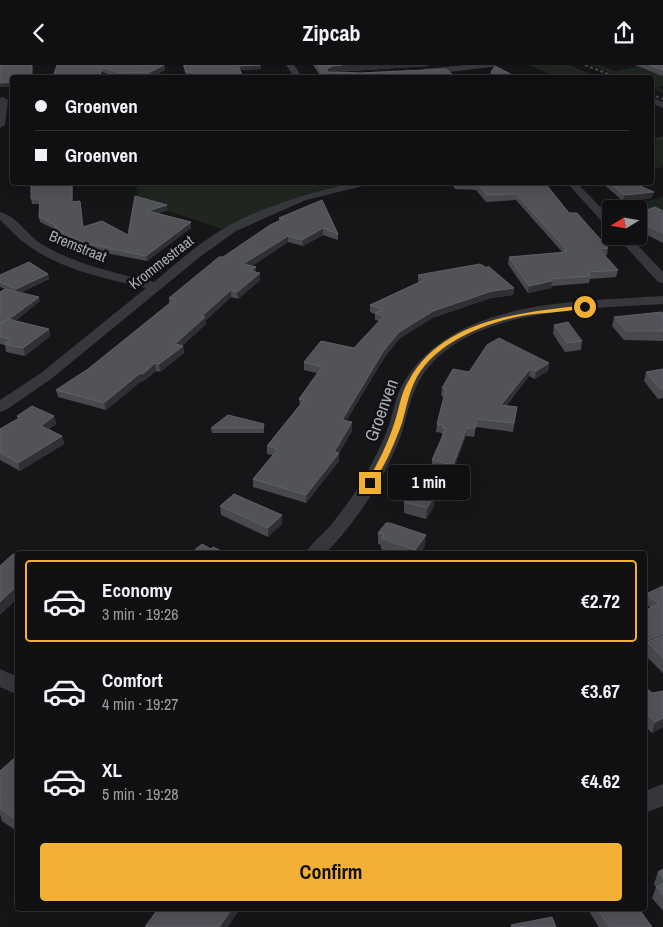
<!DOCTYPE html>
<meta charset="utf-8">
<style>
:root{--surface:#101012;--page:#1e1e20;--text:#f1f3f6;--muted:#9c9d9f;--line:#303032;--accent:#f2b134}
body{margin:0;font-family:"Archivo Narrow",sans-serif;background:var(--page);color:var(--text);height:100vh;display:flex;flex-direction:column;font-size:19px;white-space:nowrap}
*{box-sizing:border-box;margin:0}
p{font-size:16px;color:var(--muted)}
.icon{flex:none;width:28px;height:28px;fill:none;stroke:currentColor;stroke-width:2;stroke-linecap:round;stroke-linejoin:round}
.map{position:relative;flex:1;overflow:hidden}
.sheet{position:absolute;left:15px;top:486px;width:632px;height:360px;display:flex;flex-direction:column;background:var(--surface);border-radius:5px;box-shadow:0 5px 20px #0002,0 0 0 1px var(--line)}
.sheet>*{flex:none}
.top-card{position:absolute;left:10px;top:10px;width:644px;height:110px;border-radius:5px;box-shadow:0 5px 20px #0002,0 0 0 1px var(--line);display:grid;align-content:center;height:110px;padding:0 25px;background:var(--surface)}
.needle{width:32px;rotate:259deg}
.buttons{position:absolute;left:602px;top:135px;display:grid;gap:10px}
.buttons a{display:grid;place-items:center;width:45px;height:45px;border-radius:5px;background:var(--surface);box-shadow:0 5px 20px #0002,0 0 0 1px var(--line);font-size:25px}
.end{position:absolute;width:22px;height:22px;margin:-11px;border:6px solid #f2b134;background:#111;box-shadow:0 0 0 2px #111}
.from{border-radius:50%}
.bubble{position:absolute;height:35px;border-radius:5px;background:var(--surface);box-shadow:0 5px 20px #0002,0 0 0 1px var(--line);font-size:16px;font-weight:800;line-height:35px;text-align:center}
.top-card b{display:flex;align-items:center;gap:18px;height:48px;font-size:19px}
.top-card b+b{border-top:1px solid var(--line)}
.top-card i{width:12px;height:12px;background:var(--text)}
ul{padding:9px 0 0;list-style:none}
li{display:flex;align-items:center;gap:15px;height:82px;margin:0 10px 8px;padding:0 15px;border:2px solid transparent;border-radius:5px}
li div{flex:1}
li b{display:block;font-size:19px}
li em{font-style:normal;font-weight:800}
li.selected{border-color:var(--accent)}
li>.icon{width:45px;height:45px;stroke-width:1.5}
.button{display:flex;gap:10px;margin-top:auto;padding:10px 25px}
.button a{flex:1;height:58px;border-radius:5px;background:var(--accent);color:#111;font-size:20px;font-weight:800;line-height:58px;text-align:center}
header{display:flex;justify-content:space-between;align-items:center;height:65px;padding:0 25px;background:var(--surface);font-size:22px;font-weight:800}
.map>svg:first-child{display:block}
.green{fill:#1e261f}
.lines{fill:none;stroke-linecap:round;stroke-linejoin:round}
.path{stroke:#3d3f44;stroke-width:2;stroke-dasharray:1 2;stroke-linecap:butt}
.minor{fill:#37383d;fill-rule:evenodd}
.rail{stroke:#4a4c52;stroke-width:2;stroke-dasharray:3 2.5;stroke-linecap:butt}
.wall{fill:#47494d}
.shaded-wall{fill:#2f3033}
.building{fill:#525359;stroke:#5f6168}
.route{fill:#f2b134}
.labels{text-anchor:middle;dominant-baseline:central;stroke-width:5;stroke-linejoin:round;paint-order:stroke}
.far-street-label{font-size:15px;fill:#a8adb8;stroke:#111113}
.street-label{font-size:18px;fill:#a8adb8;stroke:#111113}
</style>
<header><svg class="icon" aria-label="back" viewBox="0 0 24 24"><path d="M15 5l-7 7 7 7"/></svg>Zipcab<svg class="icon" aria-label="share" viewBox="0 0 24 24"><path d="M12 15V3M7 8l5-5 5 5M5 13v7h14v-7"/></svg></header>
<div class="map">
<svg width="663" height="862" viewBox="0 0 663 862">
<rect width="100%" height="100%" fill="#161618"/>
<path class="green" d="M529 0H565L594 12H556Z
M590 0H600L615 6 636 2V0L663 11V21L657 22 663 25V28L651 23V12H621Z
M663 71V102L651 105V74Z
M136 118H349L274 140 222 164 138 136Z
M663 132V149L639 155V144H614Z"/>
<g class="lines">
<path class="path" d="M566 0 596 12
M374 7 413 5
M310 12 323 11
M651 76 663 73"/>
<path class="minor" d="M286 0H294L302 12H294Z
M467 0H496L492 2 423 10 419 7 423 4Z
M3 32 8 35 5 60 0 63V33Z
M651 32 663 37V43L651 38Z
M352 118H368L367 120 306 135 236 166 201 191 51 314 6 345 0 347V335L41 308 146 223C107 214 62 205 29 181 18 174 10 164 0 155V147C17 151 28 171 43 180 77 200 116 208 154 217 177 198 201 176 228 161 267 140 309 128 352 118Z
M567 118H577L611 153V163L607 162Z
M616 171H629L663 207V218L658 217Z
M663 231V239C588 244 456 242 417 320 408 338 406 359 398 378 381 419 356 457 325 489H305C311 478 322 470 330 461 343 445 355 429 365 411 374 395 383 377 389 360 394 345 396 330 404 317 455 233 577 237 663 231Z
M0 604 18 612V630L0 622Z
M663 719V741L645 748V726Z"/>
<path class="rail" d="M585 0 616 12
M651 29 663 34"/>
</g>
<path class="wall" d="M57 0H164L165 5 151 12H120L101 7Z
M183 0H261V4L240 5 243 12H193V11H186Z
M313 0H429V1L335 7 455 12H321Z
M635 0H663V10L662 11Z
M491 7 516 12H493L490 10Z
M73 118V137L80 136 83 162 128 170 135 131 168 145 157 148 191 157V163L147 196 90 185 62 174V171L55 167 54 164 40 157 39 152 40 139H32L31 134Z
M451 118H545L569 148 608 183 607 190H605L618 205 616 212 590 214 589 218 552 221 551 223 528 228 508 199 509 192 563 188 516 135 486 137 476 125 455 124Z
M602 118H633L652 133 623 136Z
M322 135 338 169V175L323 170 303 181 288 177 252 201 256 202V207L260 215 238 234 231 232 205 256 206 259 182 281H183L184 288 160 307 156 306 145 315 140 317 106 345 58 332 56 325 88 304 169 239V233L223 192 279 156V153Z
M663 146V178L639 166V148Z
M48 209 49 214 20 228 40 236 15 256 49 264 50 271 25 291 6 287 5 280 0 279V227L8 225 0 222V210Z
M418 210 514 223 513 230 491 233 432 253 399 274 384 293 346 356 352 366 339 388V396L306 438 253 422V414L273 390 267 389V381L300 340 299 334 317 308 304 305V297L354 283 379 256 375 255V249L370 247V240L418 218Z
M663 249V276L624 275 612 261 614 252Z
M554 260 582 276 581 285 565 287 553 269Z
M549 298 548 306 535 314 529 311 506 341 517 342 513 367 476 362 474 372 466 371 452 408 432 404V395L443 371H442V368L436 367 437 359 444 332 441 331 442 323Z
M663 304V333L658 334 644 316 646 307Z
M17 351H54L56 359 49 364 62 371 64 379 20 406 0 395V364L18 354Z
M264 359V368H212L211 363Z
M404 437 434 441 426 454 404 448Z
M220 441 282 450V459L268 472 221 450Z
M378 468 425 481 419 489H394L381 484V480L378 479Z
M663 521V608L645 590 646 582H645V545L651 543 645 538V531L646 529Z
M645 622 652 628 663 626V662L652 668 645 661Z
M18 690V767L2 756 0 749V706Z
M663 804V846L652 833 656 822 654 819 658 807Z
M591 844H597L652 862H599L590 848Z"/>
<path class="shaded-wall" d="M164 0 165 5 151 12 150 7Z
M261 0V4L239 5 238 1Z
M342 0H429V1L332 7 327 10V4L332 1Z
M101 10 102 12H70Z
M12 17V22H0V18Z
M72 118H73V142L72 137Z
M654 127 652 133 623 136 624 130Z
M167 140 168 145 149 151 148 146Z
M191 157V163L147 196 146 191Z
M323 163V170L303 181 302 175Z
M288 171V177L244 206 243 199Z
M256 202V209L251 206Z
M260 208V215L238 234 237 227Z
M48 209 49 214 17 229 16 224Z
M552 216 551 223 528 228 529 221Z
M514 223 513 230 491 233 432 253 399 274 384 293 342 363V355L384 285 399 267 433 246 492 226Z
M231 225V232L205 256 206 259 176 286 183 281 184 288 160 307 159 299 175 279 202 251Z
M39 232 40 236 1 267 0 261Z
M49 264 50 271 25 291 23 283Z
M155 298 156 306 145 315 140 317 106 345 104 338 139 309Z
M549 298 548 306 535 314 536 306Z
M530 304 529 311 500 348 501 340Z
M54 351 56 359 42 369 41 361Z
M352 357V366L339 388V396L306 438V430L334 387Z
M467 363 466 371 452 408 453 400Z
M62 371 64 379 20 406 18 398Z
M435 430 434 441 426 454 427 443Z
M282 450V459L268 472V463Z
M426 470 425 481 419 489H415V485Z
M18 520V533L0 550V537Z
M663 569V576L647 577 645 582 647 575Z
M663 653V662L652 668 655 657Z
M232 844H240L228 862H219Z"/>
<path class="building" d="M0 0H32V12H12V17L0 18Z
M57 0H164L150 7 121 8 100 2 101 10 70 12H53Z
M184 0H260L238 1 243 12H194L192 7H186Z
M317 0H342L332 1 327 4V7L361 8 446 4 455 12H325Z
M650 0H663V5Z
M495 1 516 12H498L491 7Z
M31 118H72V137L80 136 83 162 102 156 128 170 135 131 167 140 148 146 191 157 146 191 89 179 61 169 64 168 54 162 57 161 39 152 40 134H31Z
M456 118H545L569 148H577L608 183 599 184 618 205 588 207 590 211 551 214 552 216 529 221 509 192 566 187 564 185H567L516 129 487 130 477 118Z
M610 118H633L654 127 624 130Z
M322 135 338 169 323 163 302 175 288 171 243 199 256 202 251 206 260 208 237 227 231 225 202 251 205 252 175 279 183 281 159 299 155 298 144 308 139 309 104 338 56 325 88 304 175 234 169 233 219 192H223L270 160 283 154 279 153Z
M655 142 663 146V168L639 157V148Z
M29 197 48 209 16 224 0 217V210Z
M480 199 487 203 488 201 514 223 492 226 433 246 399 267 384 285 342 355 352 357 334 387 339 388 306 430 253 414 278 384 267 381 304 335 299 334 322 302 304 297 321 276 354 283 384 251 375 248 382 244 370 240 424 215 418 210Z
M5 224 39 232 9 254H8L0 259V227Z
M662 247 663 249V266H626L614 252Z
M8 254 49 264 23 283 4 279 10 274 0 272V259Z
M568 257 582 276 567 278 554 260Z
M499 273 549 298 536 306 530 304 501 340 517 342 514 358 477 354 475 363H467L453 400 432 395 446 363H442L443 360 437 359 446 324 442 323 453 304 469 307 487 280Z
M663 304V324H660L646 307Z
M32 341 54 351 41 361 62 371 18 398 0 387V364L21 352 17 351Z
M228 350 264 359 263 363H211Z
M412 424 435 430 427 443 404 437Z
M234 429 282 450 268 463 220 441Z
M386 458H390L426 470 415 485 381 473 384 470 378 468Z
M202 479 211 484 213 482 228 489H190Z
M13 489 18 491V520L0 537V501Z
M663 521V569L647 575 645 573V545L659 539 646 529Z
M662 571H663V593L647 577Z
M645 622 652 628 663 626V653L655 657 647 649 645 650Z
M18 690V756L0 743V738L2 736 0 735V706Z
M663 804V813L658 807Z
M663 818V830L656 822Z
M158 844H232L219 862H145Z
M597 844H639L652 862H610Z
M552 852 556 862H512L511 860Z"/>
<path class="route" d="M585 240 587 241V243C562 248 536 247 512 253 475 262 430 282 414 318 408 331 406 345 402 358 394 380 385 401 372 420H367L366 418C378 399 388 378 395 356 399 344 401 328 408 317 442 253 521 248 585 240Z"/>
<g class="labels">
<g class="far-street-label">
<text transform="translate(78 181) rotate(22)">Bremstraat</text>
<text transform="translate(161 197) rotate(-38)">Krommestraat</text>
</g>
<g class="street-label">
<text transform="translate(381 345) rotate(-70)">Groenven</text>
</g>
</g>
</svg>
<div class="buttons">
<a><svg class="needle" viewBox="-14 -14 28 28"><path d="M0-13l5 13h-10z" fill="#e53935"/><path d="M0 13l5-13h-10z" fill="#9c9d9f"/></svg></a>
</div>
<i class="end from" style="left:585px;top:242px"></i>
<i class="end" style="left:370px;top:418px"></i>
<div class="bubble" style="left:388px;top:400px;width:82px">1 min</div>
<div class="top-card">
<b><i class="from"></i>Groenven</b>
<b><i></i>Groenven</b>
</div>
<section class="sheet">
<ul>
<li class="selected"><svg class="icon" aria-label="car" viewBox="0 0 24 24"><path d="M5 17H2v-5l4-1 3-4h7l3 4 3 1v5h-3M9 17h6M6 11h13"/><circle cx="7" cy="17" r="2"/><circle cx="17" cy="17" r="2"/></svg><div><b>Economy</b><p>3 min · 19:26</p></div><em>€2.72</em></li>
<li><svg class="icon" aria-label="car" viewBox="0 0 24 24"><path d="M5 17H2v-5l4-1 3-4h7l3 4 3 1v5h-3M9 17h6M6 11h13"/><circle cx="7" cy="17" r="2"/><circle cx="17" cy="17" r="2"/></svg><div><b>Comfort</b><p>4 min · 19:27</p></div><em>€3.67</em></li>
<li><svg class="icon" aria-label="car" viewBox="0 0 24 24"><path d="M5 17H2v-5l4-1 3-4h7l3 4 3 1v5h-3M9 17h6M6 11h13"/><circle cx="7" cy="17" r="2"/><circle cx="17" cy="17" r="2"/></svg><div><b>XL</b><p>5 min · 19:28</p></div><em>€4.62</em></li>
</ul>
<div class="button"><a>Confirm</a></div>
</section>
</div>
